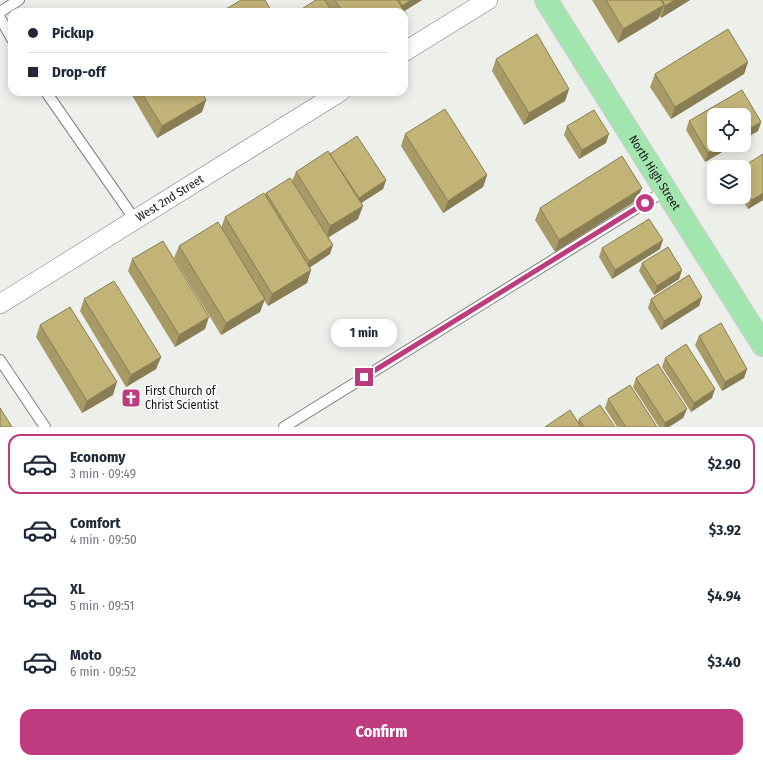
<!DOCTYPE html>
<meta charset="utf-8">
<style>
:root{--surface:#fff;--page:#f2f2f3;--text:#1f2937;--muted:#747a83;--line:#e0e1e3;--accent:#bf3b80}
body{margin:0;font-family:"Fira Sans Condensed",sans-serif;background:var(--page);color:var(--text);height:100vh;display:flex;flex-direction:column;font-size:15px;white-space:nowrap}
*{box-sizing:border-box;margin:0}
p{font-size:13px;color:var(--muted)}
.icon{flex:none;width:22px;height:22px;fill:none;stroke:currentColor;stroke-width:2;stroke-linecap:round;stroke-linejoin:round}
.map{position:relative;height:427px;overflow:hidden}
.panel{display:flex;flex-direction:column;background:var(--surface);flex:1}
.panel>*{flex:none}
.guide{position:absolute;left:8px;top:8px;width:400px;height:88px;border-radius:12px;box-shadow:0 2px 10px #0003;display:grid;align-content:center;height:88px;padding:0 20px;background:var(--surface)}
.buttons{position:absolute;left:707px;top:108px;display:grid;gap:8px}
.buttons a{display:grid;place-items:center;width:44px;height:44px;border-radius:8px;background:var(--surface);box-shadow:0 2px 10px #0003;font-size:20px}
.end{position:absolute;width:18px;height:18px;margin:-9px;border:5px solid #bf3b80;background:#fff;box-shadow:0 0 0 2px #fff}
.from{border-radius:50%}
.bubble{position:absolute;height:28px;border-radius:12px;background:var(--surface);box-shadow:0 2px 10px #0003;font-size:13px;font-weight:700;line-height:28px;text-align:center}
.guide b{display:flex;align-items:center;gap:14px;height:38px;font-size:15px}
.guide b+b{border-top:1px solid var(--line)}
.guide i{width:10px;height:10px;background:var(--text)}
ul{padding:7px 0 0;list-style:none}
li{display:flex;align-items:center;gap:12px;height:60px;margin:0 8px 6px;padding:0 12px;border:2px solid transparent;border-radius:12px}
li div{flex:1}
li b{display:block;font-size:15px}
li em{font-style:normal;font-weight:700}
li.on{border-color:var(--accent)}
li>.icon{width:36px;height:36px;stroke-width:1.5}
.cta{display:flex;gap:8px;margin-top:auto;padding:8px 20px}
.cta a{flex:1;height:46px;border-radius:12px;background:var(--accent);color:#fff;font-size:16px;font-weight:700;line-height:46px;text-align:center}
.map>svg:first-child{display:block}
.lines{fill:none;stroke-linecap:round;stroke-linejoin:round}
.service-casing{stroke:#80817e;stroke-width:12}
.minor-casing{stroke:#80817e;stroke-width:20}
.primary-casing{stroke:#ccc;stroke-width:24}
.service{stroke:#fff;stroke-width:10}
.minor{stroke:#fff;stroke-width:19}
.primary{stroke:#a3e5ae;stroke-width:22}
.wall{fill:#a79a66}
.shaded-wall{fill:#887d53}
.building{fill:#c2b377;stroke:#887d53}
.route{stroke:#bf3b80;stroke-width:5}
.labels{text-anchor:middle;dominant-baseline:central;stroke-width:3;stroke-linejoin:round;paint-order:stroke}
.street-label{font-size:12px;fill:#171716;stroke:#fff}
.poi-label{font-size:12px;fill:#171716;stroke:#fff;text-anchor:start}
</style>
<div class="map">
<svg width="763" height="427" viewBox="0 0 763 427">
<rect width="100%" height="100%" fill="#edefeb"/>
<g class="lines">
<defs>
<path id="service" d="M0 12 19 0
M0 18 12 39
M46 92 135 220
M0 360 45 427
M284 427 666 190"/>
<g id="minor">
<path d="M404 52 488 0"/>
<path id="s1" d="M0 304 340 92"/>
</g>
<g id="primary">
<path id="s2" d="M546 0 763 345"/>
</g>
</defs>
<use href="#service" class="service-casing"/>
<use href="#minor" class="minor-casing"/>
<use href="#primary" class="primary-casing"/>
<use href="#service" class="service"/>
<use href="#minor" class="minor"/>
<use href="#primary" class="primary"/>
</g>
<path class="wall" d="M316 0H422L404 11V12H297Z
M592 0H690L661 18 660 16 658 19 618 43Z
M496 59 569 89 565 101 524 125 492 71Z
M748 62 744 74 671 119 650 87 655 74Z
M742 90 761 122 758 131 744 139V115H714V145H734L705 162 686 130 689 121Z
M130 92H202L206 100 202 112 157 138Z
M567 126 606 143 579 159 564 135Z
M405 134 487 175 483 187 443 213 401 146Z
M330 154 386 180 383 189 361 203 358 219 328 237 330 254 309 268 311 270 307 283 268 306 264 300 260 312 221 335 174 258 179 246 221 228 225 217 265 195 266 193 292 181 296 172Z
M763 154V200L748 209 741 197H744V167Z
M637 200 555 252 535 220 540 208Z
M602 248 660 249 612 279 599 257Z
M132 259 205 329 175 347 128 271Z
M642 263 682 270 679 279 654 295 639 271Z
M702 297 699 306 661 330 648 308 651 299Z
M84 299 161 357 156 369 126 387 80 311Z
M40 325 113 395 82 413 36 337Z
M699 336 747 369 744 378 722 391 695 345Z
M665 358 712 398 691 412 662 367Z
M636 378 687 409 683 418 669 427H659L633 387Z
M608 399 657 427H617L605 408Z
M579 419 615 427H545L578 422Z"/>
<path class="shaded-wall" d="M411 0H422L403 12H400L402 6Z
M675 0H690L661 18 665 6Z
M664 5 658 19 618 43 623 29Z
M407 15 404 22V16Z
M748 62 744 74 671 119 675 107Z
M569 89 565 101 524 125 529 113Z
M206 100 202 112 157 138 162 126Z
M761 122 758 131 744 139V132Z
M609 134 606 143 579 159 582 150Z
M722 145H734L705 162 708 153Z
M487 175 483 187 443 213 448 201Z
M386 180 383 189 355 207 359 198Z
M642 188 637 200 555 252 559 240Z
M763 193V200L748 209 752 200Z
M363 206 358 219 326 239 330 226Z
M663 240 660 249 612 279 615 270Z
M333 245 330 254 306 270 309 261Z
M311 270 307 283 268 306 272 294Z
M682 270 679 279 654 295 657 286Z
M702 297 699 306 661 330 664 321Z
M265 299 260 312 221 335 226 323Z
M209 317 205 329 175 347 179 335Z
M161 357 156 369 126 387 131 375Z
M747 369 744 378 722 391 725 382Z
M117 382 113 395 82 413 87 401Z
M715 389 712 398 691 412 694 403Z
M687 409 683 418 669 427H664L665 423Z"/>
<path class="building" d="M241 0H265L272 12H221Z
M316 0H325L332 12H297Z
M335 0H397L407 15 404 16V12H343Z
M399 0H411L402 6Z
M606 0H661L664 5 623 29Z
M662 0H675L665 6Z
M728 29 748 62 675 107 655 74Z
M537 34 569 89 529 113 496 59Z
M742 90 761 122 744 132V115H714V145H722L708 153 689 121Z
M141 92H202L206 100 162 126Z
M445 109 487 175 448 201 405 134Z
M594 110 609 134 582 150 567 126Z
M357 136 386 180 359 198 330 154Z
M328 151 363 206 330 226 296 172Z
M763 154V193L752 200 744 188V167H742Z
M622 156 642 188 559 240 540 208Z
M290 178 333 245 309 261 266 193Z
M264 193 311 270 272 294 225 217Z
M649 219 663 240 615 270 602 248Z
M218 222 265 299 226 323 179 246Z
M163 241 209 317 179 335 132 259Z
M668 247 682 270 657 286 642 263Z
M689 275 702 297 664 321 651 299Z
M114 281 161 357 131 375 84 299Z
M70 307 117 382 87 401 40 325Z
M721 323 747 369 725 382 699 336Z
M686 344 715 389 694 403 665 358Z
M658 364 687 409 665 423 636 378Z
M630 385 657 427H626L608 399Z
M600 405 615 427H584L579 419Z
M0 408 12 427H0Z
M570 410 581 427H545Z"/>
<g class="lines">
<path class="route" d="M364 377 645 203"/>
</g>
<defs>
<symbol id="church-square" viewBox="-11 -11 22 22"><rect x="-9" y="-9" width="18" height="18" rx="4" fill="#bf3b80" stroke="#fff"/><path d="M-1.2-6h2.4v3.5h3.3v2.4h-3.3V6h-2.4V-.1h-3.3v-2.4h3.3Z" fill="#fff"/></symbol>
</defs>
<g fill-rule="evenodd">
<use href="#church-square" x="120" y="387" width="22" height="22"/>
</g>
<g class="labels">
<g class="street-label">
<text stroke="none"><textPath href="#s2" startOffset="204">North High Street</textPath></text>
<text stroke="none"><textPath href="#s1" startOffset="200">West 2nd Street</textPath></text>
</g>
<g class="poi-label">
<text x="145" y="391">First Church of<tspan x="145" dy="14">Christ Scientist</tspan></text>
</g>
</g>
</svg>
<div class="buttons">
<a><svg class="icon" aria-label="locate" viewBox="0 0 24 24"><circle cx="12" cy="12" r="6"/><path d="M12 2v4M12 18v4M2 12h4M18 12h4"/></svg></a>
<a><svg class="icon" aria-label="layers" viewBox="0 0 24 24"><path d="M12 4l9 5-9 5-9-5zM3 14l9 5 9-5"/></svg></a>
</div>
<i class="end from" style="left:645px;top:203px"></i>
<i class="end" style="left:364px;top:377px"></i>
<div class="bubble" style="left:331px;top:319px;width:66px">1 min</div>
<div class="guide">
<b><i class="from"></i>Pickup</b>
<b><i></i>Drop-off</b>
</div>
</div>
<section class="panel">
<ul>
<li class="on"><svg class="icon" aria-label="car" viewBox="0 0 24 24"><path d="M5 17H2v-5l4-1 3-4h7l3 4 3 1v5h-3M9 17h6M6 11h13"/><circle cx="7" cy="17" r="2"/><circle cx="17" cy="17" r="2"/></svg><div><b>Economy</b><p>3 min · 09:49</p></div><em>$2.90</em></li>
<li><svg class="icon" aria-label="car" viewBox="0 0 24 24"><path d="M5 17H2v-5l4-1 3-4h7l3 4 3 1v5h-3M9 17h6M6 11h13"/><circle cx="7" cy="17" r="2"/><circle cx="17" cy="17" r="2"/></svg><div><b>Comfort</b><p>4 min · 09:50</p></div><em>$3.92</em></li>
<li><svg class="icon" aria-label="car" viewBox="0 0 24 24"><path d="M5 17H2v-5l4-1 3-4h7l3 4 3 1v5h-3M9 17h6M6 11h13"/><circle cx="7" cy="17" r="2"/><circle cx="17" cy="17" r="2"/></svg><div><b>XL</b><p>5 min · 09:51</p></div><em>$4.94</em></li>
<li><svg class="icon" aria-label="car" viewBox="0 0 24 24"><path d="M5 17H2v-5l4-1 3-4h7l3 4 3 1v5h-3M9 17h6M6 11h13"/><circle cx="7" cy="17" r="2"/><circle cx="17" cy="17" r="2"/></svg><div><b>Moto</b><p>6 min · 09:52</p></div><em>$3.40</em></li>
</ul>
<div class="cta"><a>Confirm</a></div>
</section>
